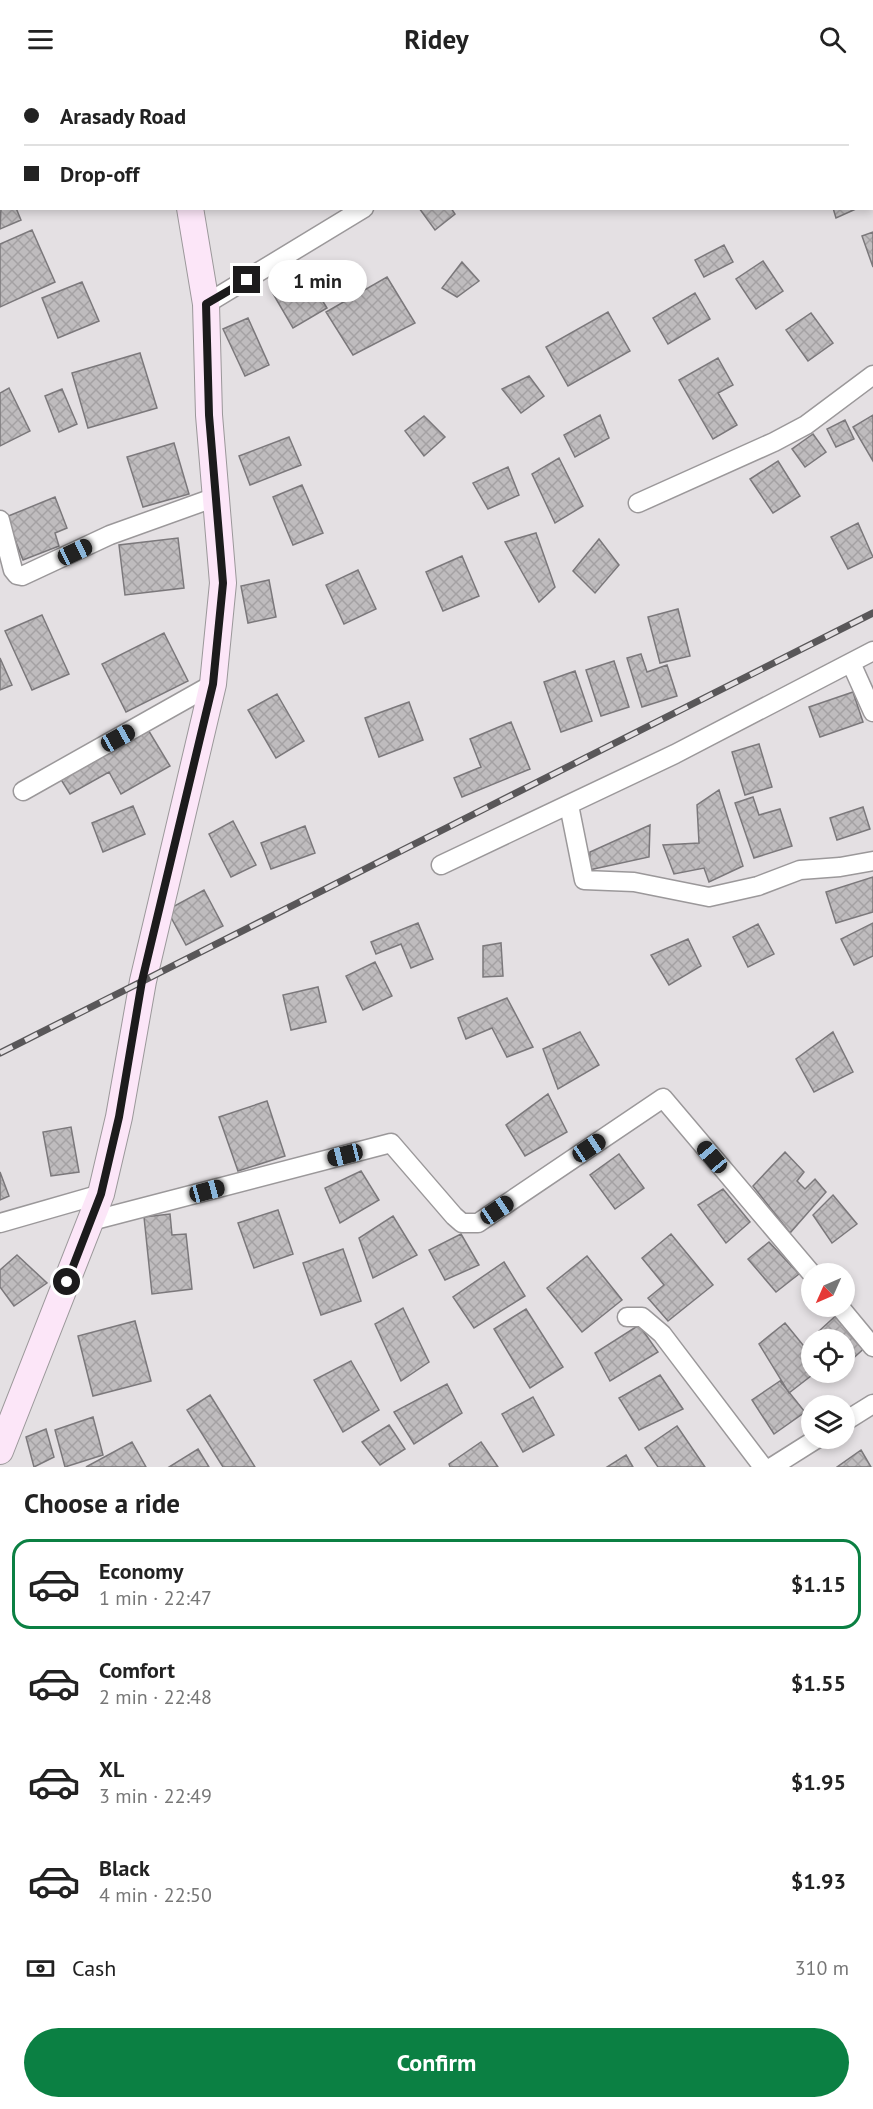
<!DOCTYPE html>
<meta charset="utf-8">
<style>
:root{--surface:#fff;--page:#f2f2f2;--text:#222;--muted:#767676;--line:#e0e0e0;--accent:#0b8043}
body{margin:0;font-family:"PT Sans",sans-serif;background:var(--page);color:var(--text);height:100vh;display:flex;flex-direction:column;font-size:22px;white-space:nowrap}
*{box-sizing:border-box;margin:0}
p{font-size:20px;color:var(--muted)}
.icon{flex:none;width:33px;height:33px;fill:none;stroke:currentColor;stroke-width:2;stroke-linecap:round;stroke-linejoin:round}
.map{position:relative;height:1389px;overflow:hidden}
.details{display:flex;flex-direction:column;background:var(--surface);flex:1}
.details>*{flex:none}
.banner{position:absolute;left:0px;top:0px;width:873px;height:132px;box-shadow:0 3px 9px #0003;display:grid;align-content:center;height:132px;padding:0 24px;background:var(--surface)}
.needle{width:39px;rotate:225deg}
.buttons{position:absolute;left:801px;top:1185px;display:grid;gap:12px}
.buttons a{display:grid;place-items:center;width:54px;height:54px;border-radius:50%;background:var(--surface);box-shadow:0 3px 9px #0003;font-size:30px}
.end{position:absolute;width:27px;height:27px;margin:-14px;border:8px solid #1c1b1c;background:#fff;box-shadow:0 0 0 3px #fff}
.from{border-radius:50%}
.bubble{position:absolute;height:42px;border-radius:21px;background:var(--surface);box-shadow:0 3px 9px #0003;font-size:20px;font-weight:800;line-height:42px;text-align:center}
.car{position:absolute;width:18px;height:36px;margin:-18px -9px;border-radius:8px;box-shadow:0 0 4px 2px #0007;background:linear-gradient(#222 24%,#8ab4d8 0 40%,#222 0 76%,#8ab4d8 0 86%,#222 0)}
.banner b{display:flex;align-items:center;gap:21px;height:57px;font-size:22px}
.banner b+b{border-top:2px solid var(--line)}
.banner i{width:15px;height:15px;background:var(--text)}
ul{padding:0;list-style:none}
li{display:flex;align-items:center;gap:18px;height:90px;margin:0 12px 9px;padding:0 12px;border:3px solid transparent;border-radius:18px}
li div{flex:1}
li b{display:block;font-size:22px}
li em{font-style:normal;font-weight:800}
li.selected{border-color:var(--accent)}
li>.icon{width:54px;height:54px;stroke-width:1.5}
h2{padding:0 24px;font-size:27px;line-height:72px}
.pay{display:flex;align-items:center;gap:15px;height:66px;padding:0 24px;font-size:22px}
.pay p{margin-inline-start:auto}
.primary-button{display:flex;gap:12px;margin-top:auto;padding:12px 24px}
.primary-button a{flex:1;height:69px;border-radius:36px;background:var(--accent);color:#fff;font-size:24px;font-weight:800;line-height:69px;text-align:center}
header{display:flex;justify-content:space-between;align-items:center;height:78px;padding:0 24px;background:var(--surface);font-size:27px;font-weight:800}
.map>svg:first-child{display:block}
.building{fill:url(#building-cross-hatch);stroke:#7b787b;stroke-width:1.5}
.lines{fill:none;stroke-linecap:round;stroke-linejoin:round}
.street-casing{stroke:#9b989a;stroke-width:21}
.secondary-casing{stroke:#9b989a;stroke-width:28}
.street{stroke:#fff;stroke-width:18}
.secondary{stroke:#fce6f8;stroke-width:26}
.rail-casing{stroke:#595759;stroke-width:7}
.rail{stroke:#e4e0e3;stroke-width:4.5;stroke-dasharray:14;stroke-linecap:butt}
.route{stroke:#1c1b1c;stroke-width:8}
</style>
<header><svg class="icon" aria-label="menu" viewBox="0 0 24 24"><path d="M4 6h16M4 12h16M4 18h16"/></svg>Ridey<svg class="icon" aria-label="search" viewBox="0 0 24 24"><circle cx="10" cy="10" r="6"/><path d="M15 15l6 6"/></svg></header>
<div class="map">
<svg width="873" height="1389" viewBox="0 0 873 1389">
<defs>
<pattern id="building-cross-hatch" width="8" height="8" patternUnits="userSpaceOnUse" patternTransform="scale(1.5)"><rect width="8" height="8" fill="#bfbcbe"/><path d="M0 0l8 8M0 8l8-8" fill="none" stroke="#a4a1a3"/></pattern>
</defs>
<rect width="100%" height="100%" fill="#e4e0e3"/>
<path class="building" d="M2 107V130H16L21 142 0 151Z
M419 130H451L455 136 435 152Z
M833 130H858L836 140Z
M32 152 55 204 0 229V166Z
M873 154V189L862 158Z
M724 167 733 184 704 199 695 182Z
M763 183 783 213 756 231 736 201Z
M462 184 479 203 457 219 442 210Z
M304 193 327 230 293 250 272 214Z
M387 199 415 245 353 277 326 234Z
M82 204 99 243 58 260 42 220Z
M695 215 710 241 668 266 653 240Z
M608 234 630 273 568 308 546 269Z
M811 235 833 265 808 283 786 252Z
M248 240 269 287 245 298 223 251Z
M140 275 157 330 88 350 72 295Z
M718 280 733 307 718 315 737 347 713 361 679 302Z
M529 298 544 318 521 335 502 311Z
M9 310 30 353 0 368V315Z
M62 311 77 346 59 354 45 318Z
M600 337 609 360 575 379 564 357Z
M873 337V383L853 349Z
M424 338 445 359 424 378 405 353Z
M845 342 854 361 836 369 827 351Z
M813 356 826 374 805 389 792 371Z
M289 359 301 387 250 407 239 378Z
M174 365 189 416 143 429 127 379Z
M559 380 583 428 555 445 532 396Z
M778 383 800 418 773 435 750 401Z
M508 389 519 417 488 431 473 405Z
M302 407 323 455 293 467 273 419Z
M55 419 67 450 55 455 59 468 23 482 6 439Z
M858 445 873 479 848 491 831 459Z
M536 455 555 509 539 524 505 464Z
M178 460 184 510 125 517 119 467Z
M599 461 619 487 595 515 573 493Z
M462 478 479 518 443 533 426 494Z
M358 492 376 531 344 546 326 507Z
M269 502 276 539 248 545 241 508Z
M678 531 690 578 660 585 648 539Z
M42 537 69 596 32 612 5 553Z
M164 555 188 603 126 634 102 586Z
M641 576 647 594 667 587 677 618 642 629 627 580Z
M0 580 12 607 0 612Z
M614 583 629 629 601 638 586 592Z
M575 593 592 643 561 654 544 604Z
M853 614 863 644 820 659 809 629Z
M277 616 304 663 276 680 248 632Z
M409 624 423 662 379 679 365 640Z
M511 644 530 691 462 719 454 700 481 689 470 661Z
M147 650 170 688 121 716 109 694 70 716 60 700Z
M759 666 772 709 745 717 732 674Z
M719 712 743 788 709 804 704 790 674 796 663 767 699 765 697 727Z
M753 719 759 737 780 731 792 768 754 780 735 725Z
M133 728 145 756 103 774 92 745Z
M863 729 870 751 837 762 830 740Z
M233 743 256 787 231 799 209 756Z
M650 747 649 779 589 792 590 774Z
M305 748 315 775 271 791 261 765Z
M873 799V834L836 845 826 814Z
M204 812 223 848 186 867 167 832Z
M418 845 433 881 411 890 401 866 376 876 371 864Z
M873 845V878L854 887 841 861Z
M758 846 774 876 748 889 733 859Z
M688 861 701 888 669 907 651 877Z
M501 865 503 898 483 899V868Z
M375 884 392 918 363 932 346 898Z
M318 909 326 944 291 952 283 917Z
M507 920 533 969 507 979 492 950 466 961 458 940Z
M580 954 599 987 558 1011 543 971Z
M833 954 853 994 814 1014 796 981Z
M548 1016 567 1054 525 1078 506 1047Z
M267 1023 285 1078 238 1093 219 1039Z
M71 1049 79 1094 51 1098 43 1054Z
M785 1074 804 1094 797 1103 805 1111 815 1101 826 1114 790 1155 753 1108Z
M619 1076 644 1110 615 1131 590 1097Z
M361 1093 379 1122 340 1145 325 1110Z
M0 1094 9 1118 0 1122Z
M723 1111 750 1144 726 1165 698 1127Z
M833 1117 857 1146 832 1165 813 1137Z
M278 1132 293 1176 254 1190 238 1145Z
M170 1136 172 1157 186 1156 192 1211 152 1216 144 1139Z
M393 1138 417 1177 373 1200 359 1160Z
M461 1156 479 1187 445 1202 429 1172Z
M671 1156 713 1207 668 1243 648 1220 664 1207 642 1180Z
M769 1164 799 1196 776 1214 748 1181Z
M343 1171 361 1223 321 1237 303 1185Z
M17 1177 47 1205 14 1228 0 1209V1192Z
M587 1178 622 1222 582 1254 547 1210Z
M504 1184 525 1218 474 1250 453 1219Z
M403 1230 429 1284 401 1303 375 1246Z
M526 1231 563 1289 530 1310 494 1251Z
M842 1232 870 1265 847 1286 844 1283V1262H826L819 1253Z
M135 1243 151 1303 93 1318 78 1258Z
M785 1245 812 1278V1294H816L789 1315 759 1266Z
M639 1247 658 1274 610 1303 595 1275Z
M351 1283 379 1332 343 1354 314 1302Z
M660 1297 683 1331 639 1352 619 1320Z
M780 1303 805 1334 774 1356 752 1322Z
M447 1306 462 1335 414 1366 394 1334Z
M210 1317 255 1389H223L187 1332Z
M533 1319 554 1357 523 1374 502 1336Z
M93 1339 103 1377 65 1389 55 1352Z
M389 1347 405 1371 380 1387 362 1364Z
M677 1348 705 1389H658L645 1370Z
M46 1351 54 1379 34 1389 26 1359Z
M132 1364 146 1389H86Z
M481 1364 498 1389H450L449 1386Z
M198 1371 209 1389H169Z
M861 1372 871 1389H837Z
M626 1377 633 1389H607Z"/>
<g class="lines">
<defs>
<path id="street" d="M558 2 561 0
M206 226 364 130
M638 425 774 364 806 347 873 297
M0 442 13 492 17 497 22 498 110 457 216 419
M851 585 873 634
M23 713 213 606
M569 727 584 802 634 804 709 819 758 808 800 792 840 789 873 783
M441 787 675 676 873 573
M91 1143 391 1065 454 1138 462 1145H478L663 1020 812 1196
M0 1145 101 1116
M839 1228 873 1269
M627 1239H642L662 1256 763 1389
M844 1344 873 1326
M772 1389 818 1360"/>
<path id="secondary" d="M149 0V2
M0 1373 101 1116 119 1039 143 903 213 606 223 505 209 337 206 226 190 130"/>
</defs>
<use href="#street" class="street-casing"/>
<use href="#secondary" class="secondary-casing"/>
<use href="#street" class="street"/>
<use href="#secondary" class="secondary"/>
<defs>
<path id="rail" d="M0 975 873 535"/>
</defs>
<use href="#rail" class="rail-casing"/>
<use href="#rail" class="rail"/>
</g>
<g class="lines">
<path class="route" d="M67 1204 101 1116 119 1039 142 903 213 606 223 505 209 337 206 226 247 202"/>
</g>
</svg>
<div class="buttons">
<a><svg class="needle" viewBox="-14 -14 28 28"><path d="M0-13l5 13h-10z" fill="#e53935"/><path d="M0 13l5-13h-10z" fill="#767676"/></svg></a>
<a><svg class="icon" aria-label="locate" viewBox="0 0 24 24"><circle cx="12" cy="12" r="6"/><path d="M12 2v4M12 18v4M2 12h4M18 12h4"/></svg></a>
<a><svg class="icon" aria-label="layers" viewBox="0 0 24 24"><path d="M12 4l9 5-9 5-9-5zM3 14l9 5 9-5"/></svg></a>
</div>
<i class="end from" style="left:67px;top:1204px"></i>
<i class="end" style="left:247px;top:202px"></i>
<div class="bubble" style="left:268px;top:182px;width:99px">1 min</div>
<i class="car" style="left:75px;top:474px;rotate:65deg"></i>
<i class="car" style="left:118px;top:660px;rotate:61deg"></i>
<i class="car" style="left:589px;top:1070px;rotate:56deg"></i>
<i class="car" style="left:345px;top:1077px;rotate:256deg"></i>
<i class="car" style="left:712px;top:1079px;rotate:320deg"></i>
<i class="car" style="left:207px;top:1113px;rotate:75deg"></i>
<i class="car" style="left:497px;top:1132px;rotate:56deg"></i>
<div class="banner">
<b><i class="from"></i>Arasady Road</b>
<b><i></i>Drop-off</b>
</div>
</div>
<section class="details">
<h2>Choose a ride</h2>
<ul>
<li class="selected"><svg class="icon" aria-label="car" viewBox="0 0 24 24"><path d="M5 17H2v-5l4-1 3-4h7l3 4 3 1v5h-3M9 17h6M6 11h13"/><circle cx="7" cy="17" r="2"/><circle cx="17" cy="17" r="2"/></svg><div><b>Economy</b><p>1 min · 22:47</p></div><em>$1.15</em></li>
<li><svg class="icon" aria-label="car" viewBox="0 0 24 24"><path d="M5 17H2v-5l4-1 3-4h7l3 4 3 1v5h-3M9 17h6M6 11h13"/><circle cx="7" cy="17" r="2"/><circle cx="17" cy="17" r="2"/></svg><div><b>Comfort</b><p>2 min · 22:48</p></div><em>$1.55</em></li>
<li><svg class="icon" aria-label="car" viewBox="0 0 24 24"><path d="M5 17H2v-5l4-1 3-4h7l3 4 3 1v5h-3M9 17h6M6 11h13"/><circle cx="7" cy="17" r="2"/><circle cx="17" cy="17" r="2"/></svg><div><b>XL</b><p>3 min · 22:49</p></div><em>$1.95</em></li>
<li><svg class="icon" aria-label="car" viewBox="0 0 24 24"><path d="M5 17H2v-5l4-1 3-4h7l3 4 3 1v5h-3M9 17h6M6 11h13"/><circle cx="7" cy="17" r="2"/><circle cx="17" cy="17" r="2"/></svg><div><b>Black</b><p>4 min · 22:50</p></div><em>$1.93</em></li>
</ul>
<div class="pay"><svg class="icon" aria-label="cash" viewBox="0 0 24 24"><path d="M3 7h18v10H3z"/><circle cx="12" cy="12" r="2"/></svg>Cash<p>310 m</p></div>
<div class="primary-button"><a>Confirm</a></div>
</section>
